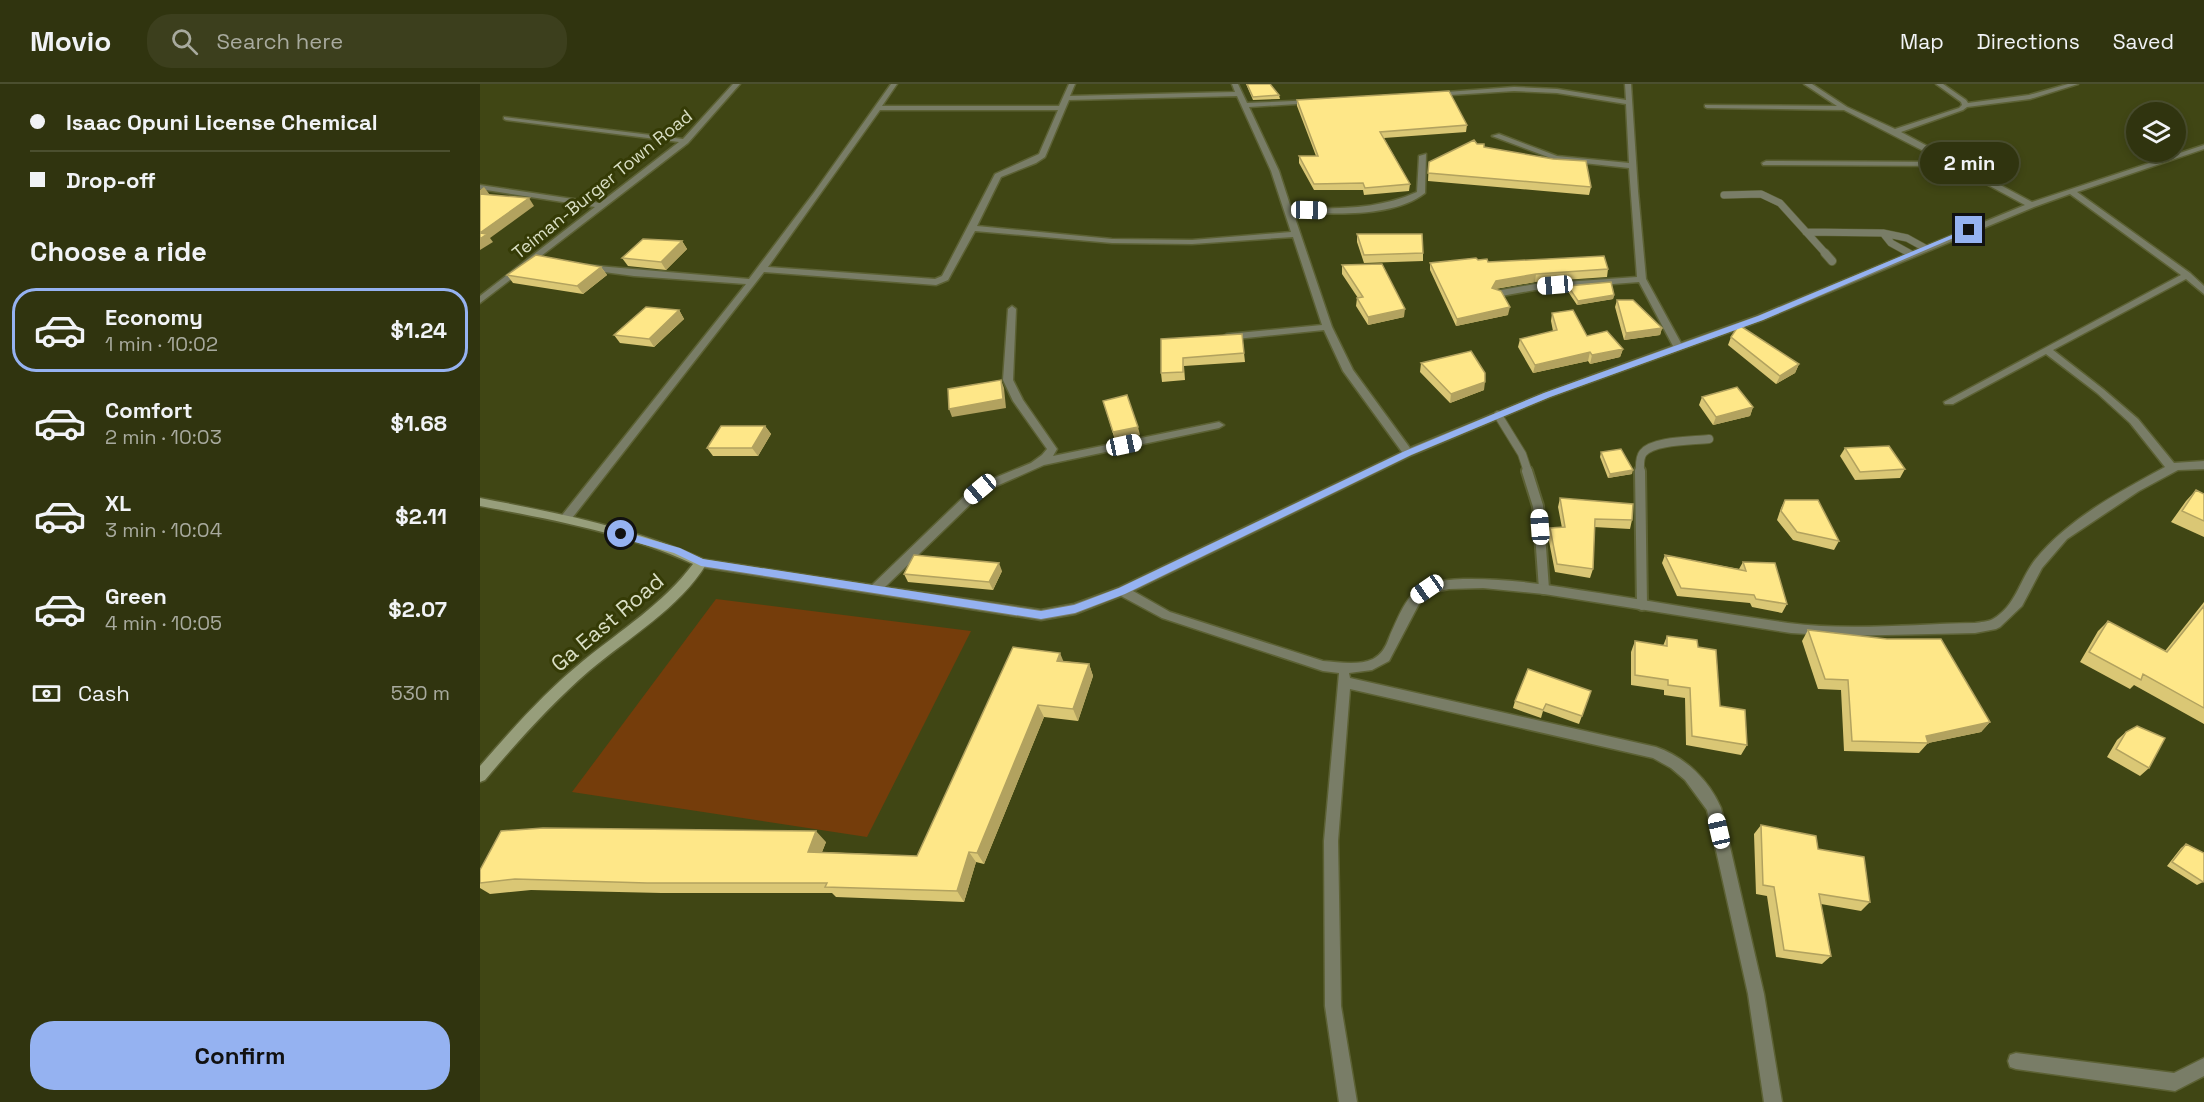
<!DOCTYPE html>
<meta charset="utf-8">
<style>
:root{--surface:#30340f;--page:#3c3f1d;--text:#f1f3f6;--muted:#a8aa9e;--line:#4b4f2f;--accent:#95b2f1}
body{margin:0;font-family:"Space Grotesk",sans-serif;background:var(--page);color:var(--text);height:100vh;display:flex;flex-direction:column;font-size:22px;white-space:nowrap}
*{box-sizing:border-box;margin:0}
p{font-size:20px;color:var(--muted)}
.icon{flex:none;width:33px;height:33px;fill:none;stroke:currentColor;stroke-width:2;stroke-linecap:round;stroke-linejoin:round}
.map{position:relative;flex:1;overflow:hidden}
.sheet{display:flex;flex-direction:column;background:var(--surface);width:480px}
.sheet>*{flex:none}
.hud{display:grid;align-content:center;height:132px;padding:0 30px;background:var(--surface)}
.buttons{position:absolute;left:1646px;top:18px;display:grid;gap:12px}
.buttons a{display:grid;place-items:center;width:60px;height:60px;border-radius:50%;background:var(--surface);box-shadow:0 3px 9px #0003,0 0 0 2px var(--line);font-size:30px}
.end{position:absolute;width:27px;height:27px;margin:-14px;border:8px solid #95b2f1;background:#111;box-shadow:0 0 0 3px #111}
.from{border-radius:50%}
.bubble{position:absolute;height:42px;border-radius:21px;background:var(--surface);box-shadow:0 3px 9px #0003,0 0 0 2px var(--line);font-size:20px;font-weight:700;line-height:42px;text-align:center}
.car{position:absolute;width:18px;height:36px;margin:-18px -9px;border-radius:8px;box-shadow:0 0 4px 2px #0007;background:linear-gradient(#fff 24%,#345 0 40%,#fff 0 76%,#345 0 86%,#fff 0)}
.hud b{display:flex;align-items:center;gap:21px;height:57px;font-size:22px}
.hud b+b{border-top:2px solid var(--line)}
.hud i{width:15px;height:15px;background:var(--text)}
ul{padding:0;list-style:none}
li{display:flex;align-items:center;gap:18px;height:84px;margin:0 12px 9px;padding:0 18px;border:3px solid transparent;border-radius:24px}
li div{flex:1}
li b{display:block;font-size:22px}
li em{font-style:normal;font-weight:700}
li.on{border-color:var(--accent)}
li>.icon{width:54px;height:54px;stroke-width:1.5}
h2{padding:0 30px;font-size:27px;line-height:72px}
.pay{display:flex;align-items:center;gap:15px;height:66px;padding:0 30px;font-size:22px}
.pay p{margin-inline-start:auto}
.action{display:flex;gap:12px;margin-top:auto;padding:12px 30px}
.action a{flex:1;height:69px;border-radius:24px;background:var(--accent);color:#111;font-size:24px;font-weight:700;line-height:69px;text-align:center}
header{display:flex;align-items:center;gap:36px;box-sizing:border-box;height:84px;padding:0 30px;background:var(--surface);border-bottom:2px solid var(--line)}
header strong{font-size:28px}
nav{display:flex;gap:33px;margin-inline-start:auto;font-size:21px}
.search{width:420px;height:54px;background:var(--page);display:flex;align-items:center;gap:15px;box-sizing:border-box;padding:0 21px;border-radius:24px;color:var(--muted);font-size:22px}
main{display:flex;flex:1;min-height:0}
.map>svg:first-child{display:block}
.green{fill:#753d0b}
.lines{fill:none;stroke-linecap:round;stroke-linejoin:round}
.lane-far2-casing{stroke:#5c6134;stroke-width:8}
.lane-far1-casing{stroke:#5c6134;stroke-width:10}
.lane-casing{stroke:#5c6134;stroke-width:14}
.street-casing{stroke:#5c6134;stroke-width:3}
.secondary-casing{stroke:#5c6134;stroke-width:3}
.lane-far2{stroke:#797d67;stroke-width:7}
.lane-far1{stroke:#797d67;stroke-width:8}
.lane{stroke:#797d67;stroke-width:10}
.street{fill:#797d67;fill-rule:evenodd}
.secondary{fill:#979e7b;fill-rule:evenodd}
.wall{fill:#dac775}
.shaded-wall{fill:#b2a25f}
.building{fill:#fee788;stroke:#b2a25f;stroke-width:1.5}
.route{fill:#95b2f1}
.labels{text-anchor:middle;dominant-baseline:central;stroke-width:6;stroke-linejoin:round;paint-order:stroke}
.far-street-label{font-size:18px;fill:#d9dec4;stroke:#353b06}
.street-label{font-size:22px;fill:#d9dec4;stroke:#353b06}
</style>
<header>
<strong>Movio</strong>
<div class="search"><svg class="icon" aria-label="search" viewBox="0 0 24 24"><circle cx="10" cy="10" r="6"/><path d="M15 15l6 6"/></svg>Search here</div>
<nav><a>Map</a><a>Directions</a><a>Saved</a></nav>
</header>
<main>
<section class="sheet">
<div class="hud">
<b><i class="from"></i>Isaac Opuni License Chemical</b>
<b><i></i>Drop-off</b>
</div>
<h2>Choose a ride</h2>
<ul>
<li class="on"><svg class="icon" aria-label="car" viewBox="0 0 24 24"><path d="M5 17H2v-5l4-1 3-4h7l3 4 3 1v5h-3M9 17h6M6 11h13"/><circle cx="7" cy="17" r="2"/><circle cx="17" cy="17" r="2"/></svg><div><b>Economy</b><p>1 min · 10:02</p></div><em>$1.24</em></li>
<li><svg class="icon" aria-label="car" viewBox="0 0 24 24"><path d="M5 17H2v-5l4-1 3-4h7l3 4 3 1v5h-3M9 17h6M6 11h13"/><circle cx="7" cy="17" r="2"/><circle cx="17" cy="17" r="2"/></svg><div><b>Comfort</b><p>2 min · 10:03</p></div><em>$1.68</em></li>
<li><svg class="icon" aria-label="car" viewBox="0 0 24 24"><path d="M5 17H2v-5l4-1 3-4h7l3 4 3 1v5h-3M9 17h6M6 11h13"/><circle cx="7" cy="17" r="2"/><circle cx="17" cy="17" r="2"/></svg><div><b>XL</b><p>3 min · 10:04</p></div><em>$2.11</em></li>
<li><svg class="icon" aria-label="car" viewBox="0 0 24 24"><path d="M5 17H2v-5l4-1 3-4h7l3 4 3 1v5h-3M9 17h6M6 11h13"/><circle cx="7" cy="17" r="2"/><circle cx="17" cy="17" r="2"/></svg><div><b>Green</b><p>4 min · 10:05</p></div><em>$2.07</em></li>
</ul>
<div class="pay"><svg class="icon" aria-label="cash" viewBox="0 0 24 24"><path d="M3 7h18v10H3z"/><circle cx="12" cy="12" r="2"/></svg>Cash<p>530 m</p></div>
<div class="action"><a>Confirm</a></div>
</section>
<div class="map">
<svg width="1724" height="1018" viewBox="0 0 1724 1018">
<rect width="100%" height="100%" fill="#404614"/>
<path class="green" d="M236 515 491 547 387 753 92 708Z"/>
<g class="lines">
<defs>
<path id="lane-far2" d="M1244 111 1281 110 1300 119 1347 171
M1326 148 1403 149
M1431 170 1411 159 1403 149 1427 154 1445 164"/>
<path id="lane-far1" d="M1345 169 1352 177
M1018 331 1042 370 1048 388
M1160 388C1160 382 1159 374 1163 369 1173 356 1214 357 1229 355"/>
<path id="lane" d="M1047 387 1058 422 1064 505
M1160 387 1162 521"/>
<path id="street" d="M253 0H260L208 59 0 219V212L115 123 0 105V101L120 119 199 58 26 36 24 35V33L203 55Z
M411 0H417L402 22H579L589 0H595L590 12 755 8 752 0H758L767 19 835 16V18L833 19 769 23 799 87 811 124C855 125 897 126 937 108L939 72 946 70 945 109C913 134 852 130 813 128L852 243 873 286 930 364 1064 309 1193 262 1159 198 1055 206 1016 213 1012 210 1016 207 1055 200 1157 193 1149 84 1076 76 1012 52 1019 50 1077 72 1149 79 1146 20 1077 9 1034 7 955 12 952 10 953 9 1034 3 1077 5 1146 16 1145 0H1151L1158 107 1166 195 1201 259 1277 232 1545 121 1473 82 1283 81 1282 79 1286 77 1465 78 1364 26 1227 24 1225 23V21L1357 22 1324 0H1332L1367 23 1415 45 1479 24 1482 21 1481 18 1456 0H1463L1486 16 1488 19 1549 11 1588 0H1598L1550 15 1487 23 1483 26 1421 48 1552 118 1724 61V65L1597 108 1710 189 1724 202V210L1706 195 1573 266 1623 305 1658 335 1694 379 1724 377V385L1698 386 1659 407 1587 455 1562 484 1542 522 1520 543 1516 545 1495 549 1361 552 1311 549 1064 510 1003 504 969 505 949 509 940 518 909 577 892 586 869 589 870 594 1176 663C1205 673 1229 696 1241 724L1284 910 1302 1018H1284L1268 910 1227 726 1205 696 1191 684 1173 674 870 605 858 757 861 922 877 1018H859L845 922 844 757 859 589 843 587 682 534 641 512 595 530 561 536 221 483 215 479 221 475 392 501 495 402 551 379 562 371 567 365 533 317 523 296 528 225 532 222 536 225 533 296 543 316 577 365 573 372 739 338 744 341 739 344 564 381 503 408 405 503 561 526 594 520 638 504 922 368 863 287 844 246 747 256 742 253 747 250 842 241 813 153 712 160 632 159 495 147 468 196 456 201 284 188 89 438H81L79 435 266 200 154 192 109 186 105 183 106 181 269 195 333 110ZM757 12 791 87 811 148 712 156 632 155 497 142 521 93 556 79 565 73 589 16ZM400 26H578L559 70 515 90 462 192 455 195 288 183ZM1590 110 1701 191 1464 318 1465 320H1473L1566 270 1617 309 1650 339 1685 383C1639 408 1588 435 1555 476 1540 495 1536 522 1513 535 1508 538 1500 538 1495 539 1434 540 1369 547 1308 539 1245 530 1182 519 1119 509 1074 502 1029 494 983 495 932 497 928 511 909 554 906 563 901 571 893 575 878 582 858 578 843 577L690 528 653 507 932 371 1070 313 1283 236 1554 123Z
M1536 969 1694 989 1724 974V992L1695 1007 1536 985 1530 983 1528 977 1530 971Z"/>
<path id="secondary" d="M0 414C77 429 153 443 225 476L227 479C199 525 149 553 109 587 71 620 37 658 5 696L0 698V682C32 645 65 608 103 577 141 546 183 520 213 480 146 449 73 436 0 422Z"/>
</defs>
<use href="#lane-far2" class="lane-far2-casing"/>
<use href="#lane-far1" class="lane-far1-casing"/>
<use href="#lane" class="lane-casing"/>
<use href="#street" class="street-casing"/>
<use href="#secondary" class="secondary-casing"/>
<use href="#lane-far2" class="lane-far2"/>
<use href="#lane-far1" class="lane-far1"/>
<use href="#lane" class="lane"/>
<use href="#street" class="street"/>
<use href="#secondary" class="secondary"/>
</g>
<path class="wall" d="M766 0H790L799 11 800 15 773 16Z
M817 16 987 41 986 48 904 54 930 100 929 107 884 111 883 106H834L819 79V72H836L817 22Z
M997 60 1111 103 1109 111 948 97 949 78Z
M877 150 943 169V177L884 179 877 158Z
M202 157 207 165 186 186 148 182 142 174Z
M998 176 1008 178 1128 185 1127 193 1055 198 1015 205 1028 231 976 242 950 186V179Z
M862 181 924 233 888 241 876 222 877 214H878L862 190Z
M121 183 127 191 103 210 33 199 27 191Z
M1088 202 1134 211 1133 215 1097 221 1087 206Z
M1137 216 1182 244 1180 251 1144 256 1135 223Z
M199 226 204 235 174 263 140 259 134 251Z
M1072 229 1107 252 1143 265 1140 273 1110 280 1108 277 1053 289 1038 263 1040 255 1073 247 1071 237Z
M762 250 765 278 704 282 705 296 682 298 681 289V255Z
M1251 253 1319 280 1315 289 1296 300 1248 261Z
M941 279 1004 306 970 319 940 288Z
M1222 313 1273 323 1270 332 1233 341 1219 321Z
M623 317 660 351 635 356Z
M285 342 291 350 278 372H233L227 364Z
M1365 364 1425 385 1420 394 1375 396 1360 372Z
M1121 368 1152 390 1128 394 1120 373Z
M1716 406 1724 410V453L1691 438 1706 417Z
M1080 414 1152 436 1150 445 1114 443 1113 485 1110 494 1075 488 1068 452 1070 444H1082L1078 423Z
M1305 416 1359 457 1354 466 1313 456 1297 436 1301 424Z
M1185 471 1259 485 1263 478 1307 520 1302 529 1272 523 1270 519 1197 512 1182 479Z
M522 487 513 506 428 498 424 490Z
M1724 518V640L1654 601 1650 605 1600 578 1618 547 1628 537 1685 567Z
M1328 546 1510 638 1501 648 1448 659 1439 669 1364 667 1361 606 1338 605 1322 557Z
M1187 552 1218 563 1240 622 1267 661 1261 671 1206 661 1205 614 1184 611V606L1151 601V568L1155 557 1183 562Z
M583 577 609 580 613 592 598 637 564 633 504 780 496 778 484 818 356 813 352 809H182L51 806 10 810 0 804V786L346 758 342 768 437 772Z
M1111 607 1099 640 1063 627 1061 634 1033 624 1035 617Z
M1646 648 1669 684 1660 692 1627 673 1637 656Z
M1281 741 1338 765 1390 818 1381 827 1341 820 1351 872 1342 880 1296 873 1287 812 1276 810 1274 750Z
M1706 760 1723 798 1717 801 1687 782 1701 764Z"/>
<path class="shaded-wall" d="M4 103 10 111 0 117V106Z
M49 114 54 122 10 154 13 158 0 166V149Z
M202 157 207 165 186 186 181 178Z
M121 183 127 191 103 210 97 202Z
M1056 190 1055 198 1015 205 1011 212 1012 204 1016 197Z
M1134 211 1133 215 1097 221 1098 217Z
M1030 223 1028 231 976 242 977 235Z
M925 225 924 233 888 241V233Z
M199 226 204 235 174 263 169 255Z
M1182 244 1180 251 1144 256 1146 249Z
M1143 265 1140 273 1110 280 1112 271Z
M1110 268 1108 277 1053 289 1055 281Z
M1319 280 1315 289 1296 300 1300 292Z
M521 296 524 304 526 324 472 333 469 325Z
M1005 298 1004 306 970 319 971 310Z
M1273 323 1270 332 1233 341 1236 333Z
M285 342 291 350 278 372 272 364Z
M658 343 660 351 635 356 633 348Z
M1153 386 1152 390 1128 394 1130 390Z
M519 479 522 487 513 506 509 498Z
M580 569 585 581 577 577Z
M609 580 613 592 598 637 593 625Z
M558 621 564 633 504 780 497 769Z
M1510 638 1501 648 1448 659 1446 652Z
M336 747 346 758 338 778 328 768Z
M489 768 496 778 484 818 477 807Z"/>
<path class="building" d="M767 0H790L799 11 773 13Z
M969 7 987 41 900 48 930 100 885 104 883 99 834 100 819 72H838L817 16Z
M994 56 997 60H1004V63L1073 75 1106 77 1111 103 948 89 949 78Z
M0 110 49 114 0 149 7 150 0 155Z
M877 150H942L943 169 884 171Z
M163 155 202 157 181 178 142 174Z
M56 171 121 183 97 202 27 191Z
M1124 172 1128 185 1056 190 1016 197 1012 204 1021 207 1030 223 977 235 950 179 996 174 998 176 1007 175 1008 178Z
M902 180 925 225 888 233 877 214 883 213 862 181Z
M1131 198 1134 211 1098 217 1088 202Z
M1137 216H1153L1182 244 1146 249Z
M166 223 199 226 169 255 134 251Z
M1093 226 1107 252 1127 247 1143 265 1112 271 1110 268 1055 281 1040 255 1077 246 1072 229Z
M1259 241 1319 280 1300 292 1251 253Z
M762 250 764 269 703 274V288L681 289V255Z
M991 267 1005 289V298L971 310 941 279Z
M521 296 523 315 469 325 468 305Z
M1257 303 1273 323 1236 333 1222 313Z
M647 311 658 343 633 348 623 317Z
M241 342H285L272 364H227Z
M1409 362 1425 385 1380 388 1365 364Z
M1141 365 1153 386 1130 390 1121 368Z
M1716 406 1724 410V437L1702 427Z
M1080 414 1153 420 1152 436 1115 435 1113 485 1077 480 1070 444 1085 443Z
M1305 416H1338L1359 457 1317 448 1301 427Z
M434 471 519 479 509 498 424 490Z
M1185 471 1266 487 1263 478 1295 479 1307 520 1276 515 1274 511 1201 504Z
M1724 522V624L1663 590 1661 596 1609 568 1628 537 1687 568Z
M1328 546 1407 555H1461L1510 638 1446 652 1448 659 1372 657 1368 596 1345 595Z
M1187 552 1217 556 1218 563 1236 566 1240 622 1265 626 1267 661 1212 652 1210 604 1188 601V596L1155 591V557L1187 562Z
M533 563 580 569 577 577 609 580 593 625 558 621 497 769 489 768 477 807 345 803 347 799H167L35 795 0 799V786L21 747 63 744 336 747 328 768 437 772Z
M1048 585 1111 607 1102 632 1066 620 1063 626 1035 617Z
M1657 642 1685 654 1669 684 1636 665 1646 648Z
M1281 741 1336 752 1338 765 1384 773 1390 818 1339 810 1351 872 1304 866 1294 803 1283 801Z
M1706 760 1724 769V796L1723 798 1692 778Z"/>
<path class="route" d="M1486 145 1492 146 1283 236 1070 313 931 371 645 510 595 529 561 535 221 482 194 469 137 453 136 450 141 447 200 464 223 475 561 527 594 521 639 504 925 367 1064 309 1278 232Z"/>
<g class="labels">
<g class="far-street-label">
<text transform="translate(122 100) rotate(-39)">Teiman-Burger Town Road</text>
</g>
<g class="street-label">
<text transform="translate(127 538) rotate(-40)">Ga East Road</text>
</g>
</g>
</svg>
<div class="buttons">
<a><svg class="icon" aria-label="layers" viewBox="0 0 24 24"><path d="M12 4l9 5-9 5-9-5zM3 14l9 5 9-5"/></svg></a>
</div>
<i class="end from" style="left:141px;top:450px"></i>
<i class="end" style="left:1489px;top:146px"></i>
<div class="bubble" style="left:1440px;top:58px;width:99px">2 min</div>
<i class="car" style="left:829px;top:126px;rotate:91deg"></i>
<i class="car" style="left:1075px;top:201px;rotate:265deg"></i>
<i class="car" style="left:644px;top:361px;rotate:78deg"></i>
<i class="car" style="left:500px;top:405px;rotate:230deg"></i>
<i class="car" style="left:1060px;top:443px;rotate:356deg"></i>
<i class="car" style="left:947px;top:505px;rotate:235deg"></i>
<i class="car" style="left:1239px;top:747px;rotate:347deg"></i>
</div>
</main>
